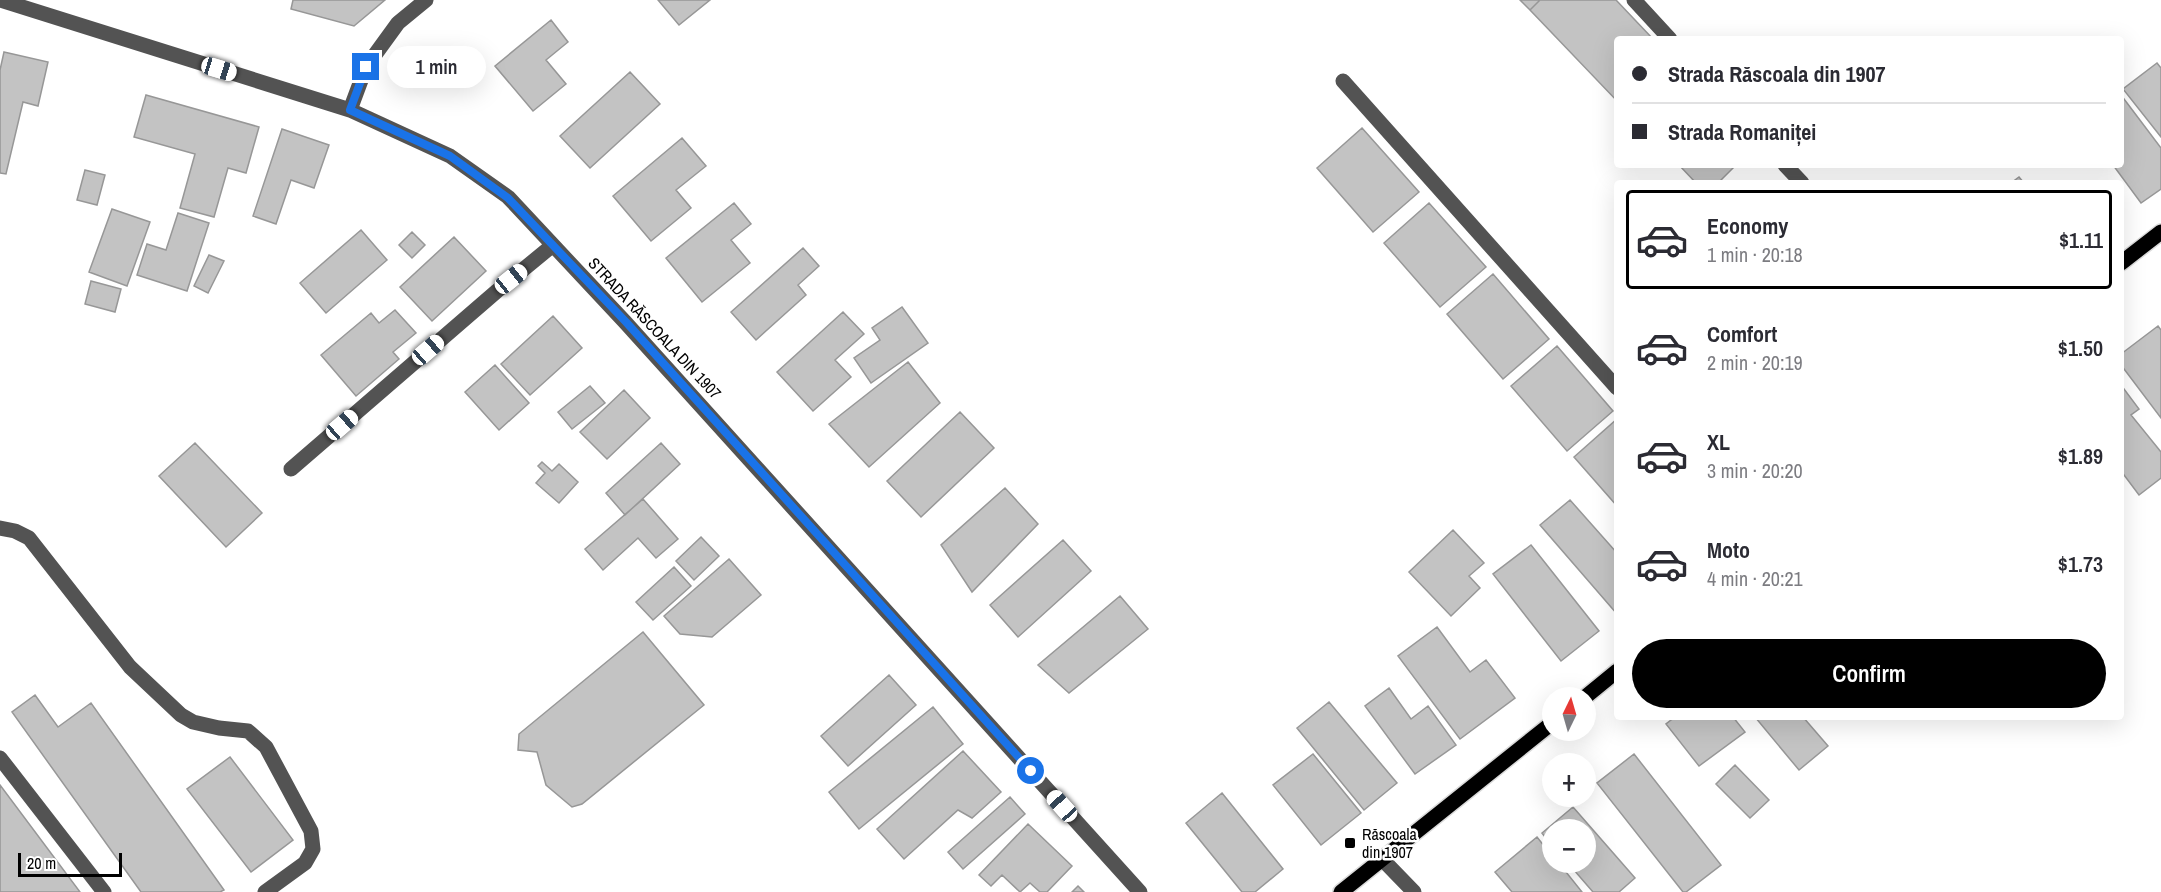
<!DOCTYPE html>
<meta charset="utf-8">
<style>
:root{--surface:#fff;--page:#f2f2f3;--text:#2b2b33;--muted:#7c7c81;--line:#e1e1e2;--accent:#000}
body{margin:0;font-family:"Archivo Narrow",sans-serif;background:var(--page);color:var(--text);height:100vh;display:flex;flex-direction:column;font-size:22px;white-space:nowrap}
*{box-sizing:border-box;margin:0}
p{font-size:20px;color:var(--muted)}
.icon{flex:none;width:33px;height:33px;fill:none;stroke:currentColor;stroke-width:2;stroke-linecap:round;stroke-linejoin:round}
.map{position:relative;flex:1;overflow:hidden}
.sheet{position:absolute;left:1614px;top:180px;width:510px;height:540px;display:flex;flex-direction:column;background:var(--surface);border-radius:6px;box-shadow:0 6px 24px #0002}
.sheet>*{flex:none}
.hud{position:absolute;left:1614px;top:36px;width:510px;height:132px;border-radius:6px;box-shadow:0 6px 24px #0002;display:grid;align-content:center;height:132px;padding:0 18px;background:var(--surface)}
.needle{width:39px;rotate:5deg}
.controls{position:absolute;left:1542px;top:687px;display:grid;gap:12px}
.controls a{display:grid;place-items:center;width:54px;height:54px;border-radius:50%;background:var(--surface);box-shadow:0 6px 24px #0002;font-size:30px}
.scale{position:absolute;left:18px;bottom:15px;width:104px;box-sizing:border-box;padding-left:6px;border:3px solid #000;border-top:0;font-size:16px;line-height:21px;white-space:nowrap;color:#000;-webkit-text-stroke:4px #fff;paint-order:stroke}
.end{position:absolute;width:27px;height:27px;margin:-14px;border:8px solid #1a73e8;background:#fff;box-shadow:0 0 0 3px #fff}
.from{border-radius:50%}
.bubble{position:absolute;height:42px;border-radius:21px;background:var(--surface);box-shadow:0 6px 24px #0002;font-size:20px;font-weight:600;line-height:42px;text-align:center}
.car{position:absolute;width:18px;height:36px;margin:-18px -9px;border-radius:8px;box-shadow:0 0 4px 2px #0007;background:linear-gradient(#fff 24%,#345 0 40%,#fff 0 76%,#345 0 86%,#fff 0)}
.hud b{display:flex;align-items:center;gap:21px;height:57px;font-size:22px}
.hud b+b{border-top:2px solid var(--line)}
.hud i{width:15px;height:15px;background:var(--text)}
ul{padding:10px 0 0;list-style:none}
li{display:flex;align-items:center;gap:18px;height:99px;margin:0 12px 9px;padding:0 6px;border:3px solid transparent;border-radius:6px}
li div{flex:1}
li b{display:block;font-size:22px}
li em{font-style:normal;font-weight:600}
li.active{border-color:var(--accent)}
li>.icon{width:54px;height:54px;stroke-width:1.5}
.cta{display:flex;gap:12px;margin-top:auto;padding:12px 18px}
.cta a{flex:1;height:69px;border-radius:36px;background:var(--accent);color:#fff;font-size:24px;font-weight:600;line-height:69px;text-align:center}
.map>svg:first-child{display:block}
.building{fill:#c3c3c3;stroke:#979797;stroke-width:1.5}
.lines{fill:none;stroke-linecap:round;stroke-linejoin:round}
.major-casing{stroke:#dbdbdb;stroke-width:18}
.minor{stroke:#535353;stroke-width:15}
.major{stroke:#000;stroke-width:15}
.route{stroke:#1a73e8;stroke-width:8}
.poi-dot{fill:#000;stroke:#fff;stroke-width:2}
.labels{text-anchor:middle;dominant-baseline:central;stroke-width:5;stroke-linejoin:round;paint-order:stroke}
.street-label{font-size:16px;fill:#000;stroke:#fff}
.poi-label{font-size:16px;fill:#000;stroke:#fff;text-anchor:start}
</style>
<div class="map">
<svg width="2161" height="892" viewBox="0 0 2161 892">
<rect width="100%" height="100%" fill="#fff"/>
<path class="building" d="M293 0H385L354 26 291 9Z
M658 0H710L679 25Z
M1520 0H1540L1530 10Z
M1540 0H1616L1653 39H1617V101L1530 10Z
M551 20 568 42 546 60 566 84 533 111 495 66Z
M4 52 48 62 38 106 23 102 6 174 0 173V70Z
M2157 63 2161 68V137L2123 89Z
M630 72 660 104 590 168 560 136Z
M146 95 259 127 246 173 228 168 214 217 180 208 195 154 134 137Z
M2121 95 2161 148V189L2141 203 2113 165H2121Z
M1362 128 1419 192 1373 232 1317 168Z
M282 129 329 145 314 188 291 180 276 224 253 216Z
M682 138 706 166 676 190 691 208 651 241 613 196Z
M1679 165H1736L1718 183H1696Z
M85 170 105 175 97 205 77 200Z
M2019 177 2024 183H2011Z
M734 203 751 224 731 240 750 263 702 302 666 258Z
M1429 203 1486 267 1440 307 1384 243Z
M112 209 150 222 127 286 89 272Z
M178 213 209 223 187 291 137 275 147 244 166 250Z
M361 230 387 260 326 313 300 283Z
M412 232 425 245 412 258 399 245Z
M454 237 486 271 432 321 400 287Z
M803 248 819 266 798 285 806 295 756 340 731 312Z
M209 255 224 261 208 293 194 286Z
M1493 274 1549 339 1503 379 1447 314Z
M91 281 121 289 115 312 85 304Z
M902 307 928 343 871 383 854 358 880 340 872 328Z
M395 310 416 333 393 352 399 359 356 396 321 355 371 313 379 323Z
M843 312 864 334 835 360 851 377 813 411 777 372Z
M553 316 582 348 530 395 501 364Z
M2158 326 2161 330V418L2121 365V354Z
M1557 346 1613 411 1567 451 1511 386Z
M908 362 940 403 869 467 829 424Z
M495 365 529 403 499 430 465 392Z
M2121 385 2139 409 2131 415 2161 452V478L2139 495 2121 471Z
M590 386 605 403 572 429 558 412Z
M624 390 650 418 607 459 580 432Z
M960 412 994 448 921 517 887 481Z
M1617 419V506L1574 457Z
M195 443 262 513 226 547 159 476Z
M661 443 680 464 625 515 606 493Z
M542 462 552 471 559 464 578 482 559 503 536 483 545 473 538 466Z
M1005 488 1038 524 972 592 941 545Z
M643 499 678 539 656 558 638 538 603 570 585 549Z
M1570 500 1617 553V614L1540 525Z
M1453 530 1484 563 1469 576 1480 588 1451 616 1409 572Z
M701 537 719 556 694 580 676 561Z
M1063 540 1091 571 1018 637 990 605Z
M1531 545 1599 631 1561 661 1493 574Z
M729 559 761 595 712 637 680 634 664 616Z
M674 567 691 586 653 620 636 602Z
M1120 596 1148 629 1069 693 1038 665Z
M1437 627 1470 672 1486 660 1515 698 1460 739 1398 656Z
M643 632 704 705 582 804 572 807 546 785 537 752 518 750 519 734Z
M889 675 916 705 848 766 821 736Z
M1389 688 1411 719 1428 706 1456 745 1415 774 1365 706Z
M35 695 58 727 91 703 224 890 220 892H141L12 712Z
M1329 702 1397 783 1364 810 1297 728Z
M933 707 963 744 859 829 829 792Z
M1675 717H1733L1745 732 1699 766 1666 724Z
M1755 717H1803L1828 746 1799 770Z
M963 751 1001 792 972 818 958 810 904 859 877 829Z
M1313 754 1361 813 1321 845 1273 785Z
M1634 754 1721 865 1686 892H1683L1597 783Z
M230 757 293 840 251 872 187 789Z
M1735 765 1769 800 1750 818 1716 784Z
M0 785 80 892H0Z
M1222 793 1283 869 1255 892H1242L1186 823Z
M1010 797 1025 814 963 869 948 852Z
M1573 807 1635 878 1619 892H1593L1567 862H1586V830H1552V846L1542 833Z
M1028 824 1072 866 1047 892H1040L1030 883 1020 892 1002 875 991 886 979 875Z
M1537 837 1552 856V862H1558L1582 892H1512L1495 872Z
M1078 886 1084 892H1072Z"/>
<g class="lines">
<defs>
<path id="major" d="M2121 263 2161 232
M1584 698 1617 671
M1341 892 1552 723"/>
</defs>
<use href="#major" class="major-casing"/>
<path class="minor" d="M0 0 350 110 450 156 508 197 625 322 1140 892
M1634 0 1670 39
M1343 81 1617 388
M350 110 366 67 398 23 426 0
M1785 165 1802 183
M291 469 497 291 553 245
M0 528 15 531 29 538 130 667 181 715 193 722 219 728 248 731 266 747 311 831 313 849 305 863 265 892
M0 758 104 892
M1382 859 1414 892"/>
<use href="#major" class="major"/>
</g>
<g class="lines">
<path class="route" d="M366 67 350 110 450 156 508 198 626 322 1031 771"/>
</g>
<rect class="poi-dot" x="1344" y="837" width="12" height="12" rx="3"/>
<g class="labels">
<g class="street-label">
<text transform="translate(655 328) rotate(47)">STRADA RĂSCOALA DIN 1907</text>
</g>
<g class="poi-label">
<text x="1362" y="834">Răscoala<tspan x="1362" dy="18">din 1907</tspan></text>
</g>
</g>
</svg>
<div class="controls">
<a><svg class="needle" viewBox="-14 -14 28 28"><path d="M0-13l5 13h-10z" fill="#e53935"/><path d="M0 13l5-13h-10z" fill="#7c7c81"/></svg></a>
<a>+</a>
<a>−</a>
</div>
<div class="scale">20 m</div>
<i class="end from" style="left:1031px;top:771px"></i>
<i class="end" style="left:366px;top:67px"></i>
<div class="bubble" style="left:387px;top:46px;width:99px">1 min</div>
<i class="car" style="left:219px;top:69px;rotate:107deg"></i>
<i class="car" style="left:511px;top:279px;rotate:51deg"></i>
<i class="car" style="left:428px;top:350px;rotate:49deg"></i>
<i class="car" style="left:342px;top:425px;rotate:49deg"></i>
<i class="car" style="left:1062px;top:806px;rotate:318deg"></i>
<div class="hud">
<b><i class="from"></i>Strada Răscoala din 1907</b>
<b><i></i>Strada Romaniței</b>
</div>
<section class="sheet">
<ul>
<li class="active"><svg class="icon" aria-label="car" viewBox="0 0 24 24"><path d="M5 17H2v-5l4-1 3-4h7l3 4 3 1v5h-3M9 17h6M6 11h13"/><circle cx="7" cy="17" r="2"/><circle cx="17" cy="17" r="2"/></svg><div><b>Economy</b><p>1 min · 20:18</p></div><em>$1.11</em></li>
<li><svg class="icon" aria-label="car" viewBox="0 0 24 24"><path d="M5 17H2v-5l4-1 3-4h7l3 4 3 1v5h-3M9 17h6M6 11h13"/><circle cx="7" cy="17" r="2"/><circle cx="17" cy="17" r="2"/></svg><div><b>Comfort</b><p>2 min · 20:19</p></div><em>$1.50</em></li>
<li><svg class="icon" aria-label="car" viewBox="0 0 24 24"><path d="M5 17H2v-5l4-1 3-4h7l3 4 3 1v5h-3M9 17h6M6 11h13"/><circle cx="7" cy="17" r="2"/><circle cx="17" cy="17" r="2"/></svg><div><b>XL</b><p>3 min · 20:20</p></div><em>$1.89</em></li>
<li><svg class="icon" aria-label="car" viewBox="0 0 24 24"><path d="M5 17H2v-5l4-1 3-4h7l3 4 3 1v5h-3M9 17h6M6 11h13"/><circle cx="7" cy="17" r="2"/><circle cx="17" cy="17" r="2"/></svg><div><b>Moto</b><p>4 min · 20:21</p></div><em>$1.73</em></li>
</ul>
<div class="cta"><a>Confirm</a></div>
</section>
</div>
